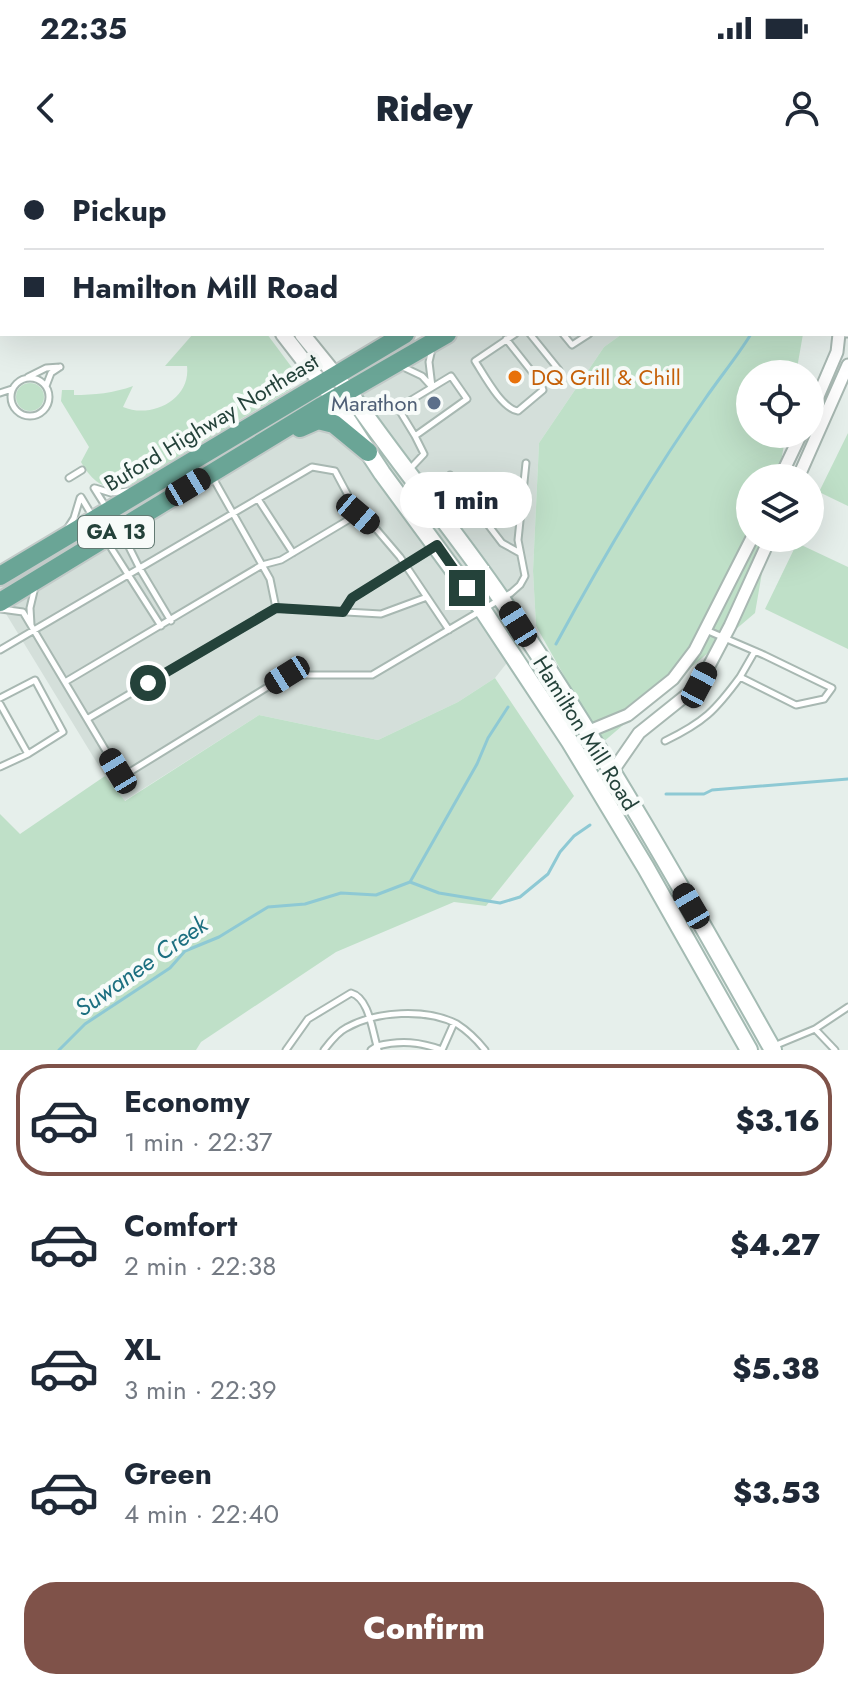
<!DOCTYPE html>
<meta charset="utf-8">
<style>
:root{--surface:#fff;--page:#f6f6f7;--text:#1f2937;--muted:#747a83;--line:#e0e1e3;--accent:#7f5249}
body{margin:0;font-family:Jost,sans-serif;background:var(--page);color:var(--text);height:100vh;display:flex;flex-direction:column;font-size:30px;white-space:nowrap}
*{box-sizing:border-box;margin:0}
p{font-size:26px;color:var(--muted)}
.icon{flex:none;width:44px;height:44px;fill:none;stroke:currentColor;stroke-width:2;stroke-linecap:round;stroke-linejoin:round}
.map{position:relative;height:890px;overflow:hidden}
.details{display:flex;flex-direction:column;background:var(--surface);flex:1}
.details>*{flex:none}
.banner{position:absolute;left:0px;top:0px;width:848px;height:176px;box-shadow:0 8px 32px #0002;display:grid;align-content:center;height:176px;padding:0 24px;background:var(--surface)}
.tools{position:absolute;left:736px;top:200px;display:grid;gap:16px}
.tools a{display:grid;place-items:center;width:88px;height:88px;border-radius:50%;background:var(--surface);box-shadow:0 8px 32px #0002;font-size:40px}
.end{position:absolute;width:36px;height:36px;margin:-18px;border:10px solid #24423a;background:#fff;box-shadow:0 0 0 4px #fff}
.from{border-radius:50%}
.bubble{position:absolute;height:56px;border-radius:28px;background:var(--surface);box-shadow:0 8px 32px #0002;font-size:26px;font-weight:800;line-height:56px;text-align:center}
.car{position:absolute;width:24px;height:48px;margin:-24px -12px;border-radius:10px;box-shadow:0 0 6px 2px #0007;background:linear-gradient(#222 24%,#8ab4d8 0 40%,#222 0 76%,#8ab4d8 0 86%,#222 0)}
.banner b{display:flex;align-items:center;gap:28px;height:76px;font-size:30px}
.banner b+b{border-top:2px solid var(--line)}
.banner i{width:20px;height:20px;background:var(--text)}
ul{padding:14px 0 0;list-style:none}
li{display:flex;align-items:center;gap:24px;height:112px;margin:0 16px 12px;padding:0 8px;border:4px solid transparent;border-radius:32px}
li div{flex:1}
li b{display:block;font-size:30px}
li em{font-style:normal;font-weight:800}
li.current{border-color:var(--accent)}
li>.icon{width:72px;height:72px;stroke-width:1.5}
.primary-button{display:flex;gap:16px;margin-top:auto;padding:16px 24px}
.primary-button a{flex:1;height:92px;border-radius:32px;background:var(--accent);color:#fff;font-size:32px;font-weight:800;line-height:92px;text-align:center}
.status{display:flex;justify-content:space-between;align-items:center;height:56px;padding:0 40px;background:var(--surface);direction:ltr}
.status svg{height:22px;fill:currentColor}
header{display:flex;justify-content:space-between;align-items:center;height:104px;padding:0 24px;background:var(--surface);font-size:36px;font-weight:800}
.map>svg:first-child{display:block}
.built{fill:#d4dfda}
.green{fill:#bfe0c8}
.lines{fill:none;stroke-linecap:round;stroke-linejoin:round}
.stream{stroke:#8ec9d4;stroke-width:3}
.service-casing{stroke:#a8b8b2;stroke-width:9}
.minor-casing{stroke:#a8b8b2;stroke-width:15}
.tertiary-casing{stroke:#a8b8b2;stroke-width:18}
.secondary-casing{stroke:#a4bbb3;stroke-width:20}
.primary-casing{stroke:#c2cac8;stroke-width:22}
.service{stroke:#fff;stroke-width:5}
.minor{stroke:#fff;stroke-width:11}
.tertiary{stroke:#fff;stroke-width:14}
.secondary{stroke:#fff;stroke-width:16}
.primary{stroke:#6aa596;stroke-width:18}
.route{stroke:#24423a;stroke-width:10}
.food-dot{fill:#e8710a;stroke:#f7fbf9;stroke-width:3}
.service-dot{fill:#5c6f8a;stroke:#f7fbf9;stroke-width:3}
.labels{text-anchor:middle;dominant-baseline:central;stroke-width:8;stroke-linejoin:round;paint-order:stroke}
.shield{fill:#f7fbf9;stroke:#637a73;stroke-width:2}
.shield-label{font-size:20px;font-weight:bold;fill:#24423a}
.food-label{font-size:22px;fill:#c56008;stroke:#f7fbf9;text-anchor:start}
.service-label{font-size:22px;fill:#4e5e75;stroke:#f7fbf9;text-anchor:end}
.street-label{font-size:22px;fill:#24423a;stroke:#f7fbf9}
.water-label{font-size:24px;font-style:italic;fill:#1c6f80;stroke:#f7fbf9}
</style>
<div class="status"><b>22:35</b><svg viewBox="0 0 49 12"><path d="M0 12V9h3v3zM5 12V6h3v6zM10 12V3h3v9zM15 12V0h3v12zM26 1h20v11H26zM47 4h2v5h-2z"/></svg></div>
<header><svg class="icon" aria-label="back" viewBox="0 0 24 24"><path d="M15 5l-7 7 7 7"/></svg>Ridey<svg class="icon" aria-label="person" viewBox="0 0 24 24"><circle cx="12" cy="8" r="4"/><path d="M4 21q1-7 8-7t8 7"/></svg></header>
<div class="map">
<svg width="848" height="890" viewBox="0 0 848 890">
<rect width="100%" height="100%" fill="#e6efeb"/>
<path class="built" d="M436 174H622L604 187 539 283 533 411 536 466 495 518 458 542 378 580 259 555 124 641 105 616 0 444V423L342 233Z"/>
<path class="green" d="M193 174H267L296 213V217L289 226 291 229 133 324C109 334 93 324 81 302L89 287 61 241 62 230H74V235C94 235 114 233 133 226L123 247C151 259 191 240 187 206H165Z
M622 174H803L796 214H750V274H786L778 318H750V378H768L755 453 602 583 536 466 533 411 539 283 604 187Z
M16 237a14 14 0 1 1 28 0a14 14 0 1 1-28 0Z
M848 273V346L819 332Z
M797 383 848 407V489L765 449Z
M495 518 574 636 486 746 454 742 336 792 201 882 196 890H0V654L20 674 105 616 125 641 259 555 378 580 458 542Z"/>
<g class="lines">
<path class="stream" d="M556 484C601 401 651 316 705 239 720 217 737 197 751 174
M666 634H704L712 630 848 619
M410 722 477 604 488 578 508 547
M59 890 85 864 170 808 185 791 219 777 268 747 305 744 341 733 376 735 410 722 439 733 500 743 520 737 548 714 560 692 574 676 590 665"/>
<defs>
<path id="service" d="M227 0 228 2
M459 0 460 2
M238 2 243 0
M376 2 380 0
M0 141H2
M530 174 559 210
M563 174 572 185 589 174
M846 174H848
M506 179 540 222 543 230 518 251C502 249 484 215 475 201L515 174
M432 189 429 202 432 227
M401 206 422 216 432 227
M28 217 46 208 60 207
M11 237a19 19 0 1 1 38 0a19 19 0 1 1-38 0Z
M46 226 51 213 60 207
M0 233 12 229
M408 311 424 294 415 276 467 239 451 216 398 248 415 276
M450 315 502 383 520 393
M69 318 82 310
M213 318 270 419 276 448 381 454 427 437
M94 328 106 347
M95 328 111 333 128 331
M81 337 103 374
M258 339 293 393
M67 369 74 358 80 338
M122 373 140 409 171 461
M108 383 161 466
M1 449 23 452 118 611 128 613 287 515H372L511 433 520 425 525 416 518 380 526 303
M343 452 352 438 433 388
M31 465 30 448 35 427
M0 490 312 307 335 311 358 354 377 370 400 397 449 470
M740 517 755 491
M65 522 262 405 281 400 358 354
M0 538 35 520 63 572 28 594 0 544
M87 559 276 448
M665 581C704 562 715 551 740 517L796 545 824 539 832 528 764 495 706 470
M0 607 28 594
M815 869 835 890
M774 886 815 869 848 847
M286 890 308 859 351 833C369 838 372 870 377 886 401 880 420 882 442 890L454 863
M324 890C330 882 338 872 346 868 376 851 426 848 457 864 468 871 477 880 485 890
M371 890 377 886 378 890"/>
<path id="minor" d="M822 0 824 2
M846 2 848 10
M846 125V128
M810 255 837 192 839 174
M780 318 801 274
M798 318 848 205
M587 572 628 555 673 519 695 490 752 378
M612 612 639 573 699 525 730 466 770 378"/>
<path id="tertiary" d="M158 0 160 2
M177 0 178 2
M283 174 334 240
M302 174 349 232"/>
<path id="secondary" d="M349 232C397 302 452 367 500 437 600 583 687 737 773 890
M334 240 382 313 482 449 570 582 646 708 749 890"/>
<path id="primary" d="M696 2 700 0
M733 2 737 0
M300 268 318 260 334 264 368 292
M0 416 405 174
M0 442 322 246 447 174"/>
</defs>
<use href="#service" class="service-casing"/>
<use href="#minor" class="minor-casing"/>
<use href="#tertiary" class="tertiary-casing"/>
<use href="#secondary" class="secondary-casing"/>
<use href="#primary" class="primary-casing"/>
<use href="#service" class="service"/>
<use href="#minor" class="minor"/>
<use href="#tertiary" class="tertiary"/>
<use href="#secondary" class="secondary"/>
<use href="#primary" class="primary"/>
</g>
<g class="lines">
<path class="route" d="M148 523 276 448 343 452 352 438 437 385 467 428"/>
</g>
<circle class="food-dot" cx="515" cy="217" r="8"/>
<circle class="service-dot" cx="434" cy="243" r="8"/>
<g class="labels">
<rect class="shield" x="78" y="356" width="76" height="32" rx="6"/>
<g class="shield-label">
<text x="116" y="372">GA 13</text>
</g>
<g class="food-label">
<text x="531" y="217">DQ Grill &amp; Chill</text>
</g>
<g class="service-label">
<text x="418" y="243">Marathon</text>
</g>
<g class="street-label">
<text transform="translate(211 262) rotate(-31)">Buford Highway Northeast</text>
<text transform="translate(586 573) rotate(58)">Hamilton Mill Road</text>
</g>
<g class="water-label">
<text transform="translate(141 806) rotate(-35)">Suwanee Creek</text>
</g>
</g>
</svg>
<div class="tools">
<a><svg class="icon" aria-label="locate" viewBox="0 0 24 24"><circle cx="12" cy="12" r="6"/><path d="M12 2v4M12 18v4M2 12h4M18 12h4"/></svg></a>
<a><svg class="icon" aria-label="layers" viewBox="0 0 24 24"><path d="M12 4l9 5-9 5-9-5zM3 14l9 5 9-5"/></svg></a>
</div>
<i class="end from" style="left:148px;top:523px"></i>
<i class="end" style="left:467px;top:428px"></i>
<div class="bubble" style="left:400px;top:312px;width:132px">1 min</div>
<i class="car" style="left:188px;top:327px;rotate:59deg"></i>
<i class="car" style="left:358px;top:354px;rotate:130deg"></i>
<i class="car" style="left:518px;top:464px;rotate:328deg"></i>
<i class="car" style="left:287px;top:515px;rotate:238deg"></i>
<i class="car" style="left:699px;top:525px;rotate:28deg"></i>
<i class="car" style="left:118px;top:611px;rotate:329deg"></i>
<i class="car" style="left:691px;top:746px;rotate:330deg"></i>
<div class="banner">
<b><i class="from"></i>Pickup</b>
<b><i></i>Hamilton Mill Road</b>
</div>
</div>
<section class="details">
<ul>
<li class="current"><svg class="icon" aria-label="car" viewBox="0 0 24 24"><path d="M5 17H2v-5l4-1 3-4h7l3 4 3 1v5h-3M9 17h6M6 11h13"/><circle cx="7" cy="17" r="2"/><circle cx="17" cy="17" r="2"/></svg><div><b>Economy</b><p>1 min · 22:37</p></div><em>$3.16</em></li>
<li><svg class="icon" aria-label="car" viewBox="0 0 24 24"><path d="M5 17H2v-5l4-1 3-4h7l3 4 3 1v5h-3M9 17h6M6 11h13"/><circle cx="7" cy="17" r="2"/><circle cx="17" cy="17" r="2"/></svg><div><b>Comfort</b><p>2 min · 22:38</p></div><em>$4.27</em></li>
<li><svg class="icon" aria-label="car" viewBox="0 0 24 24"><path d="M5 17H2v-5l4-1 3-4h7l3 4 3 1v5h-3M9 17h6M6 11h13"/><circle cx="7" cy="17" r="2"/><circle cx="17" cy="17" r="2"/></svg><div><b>XL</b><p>3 min · 22:39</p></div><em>$5.38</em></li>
<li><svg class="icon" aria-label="car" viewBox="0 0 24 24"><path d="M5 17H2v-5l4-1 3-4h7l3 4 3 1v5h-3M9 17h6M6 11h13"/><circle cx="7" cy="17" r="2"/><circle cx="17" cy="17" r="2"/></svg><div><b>Green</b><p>4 min · 22:40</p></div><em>$3.53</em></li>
</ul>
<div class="primary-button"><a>Confirm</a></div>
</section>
